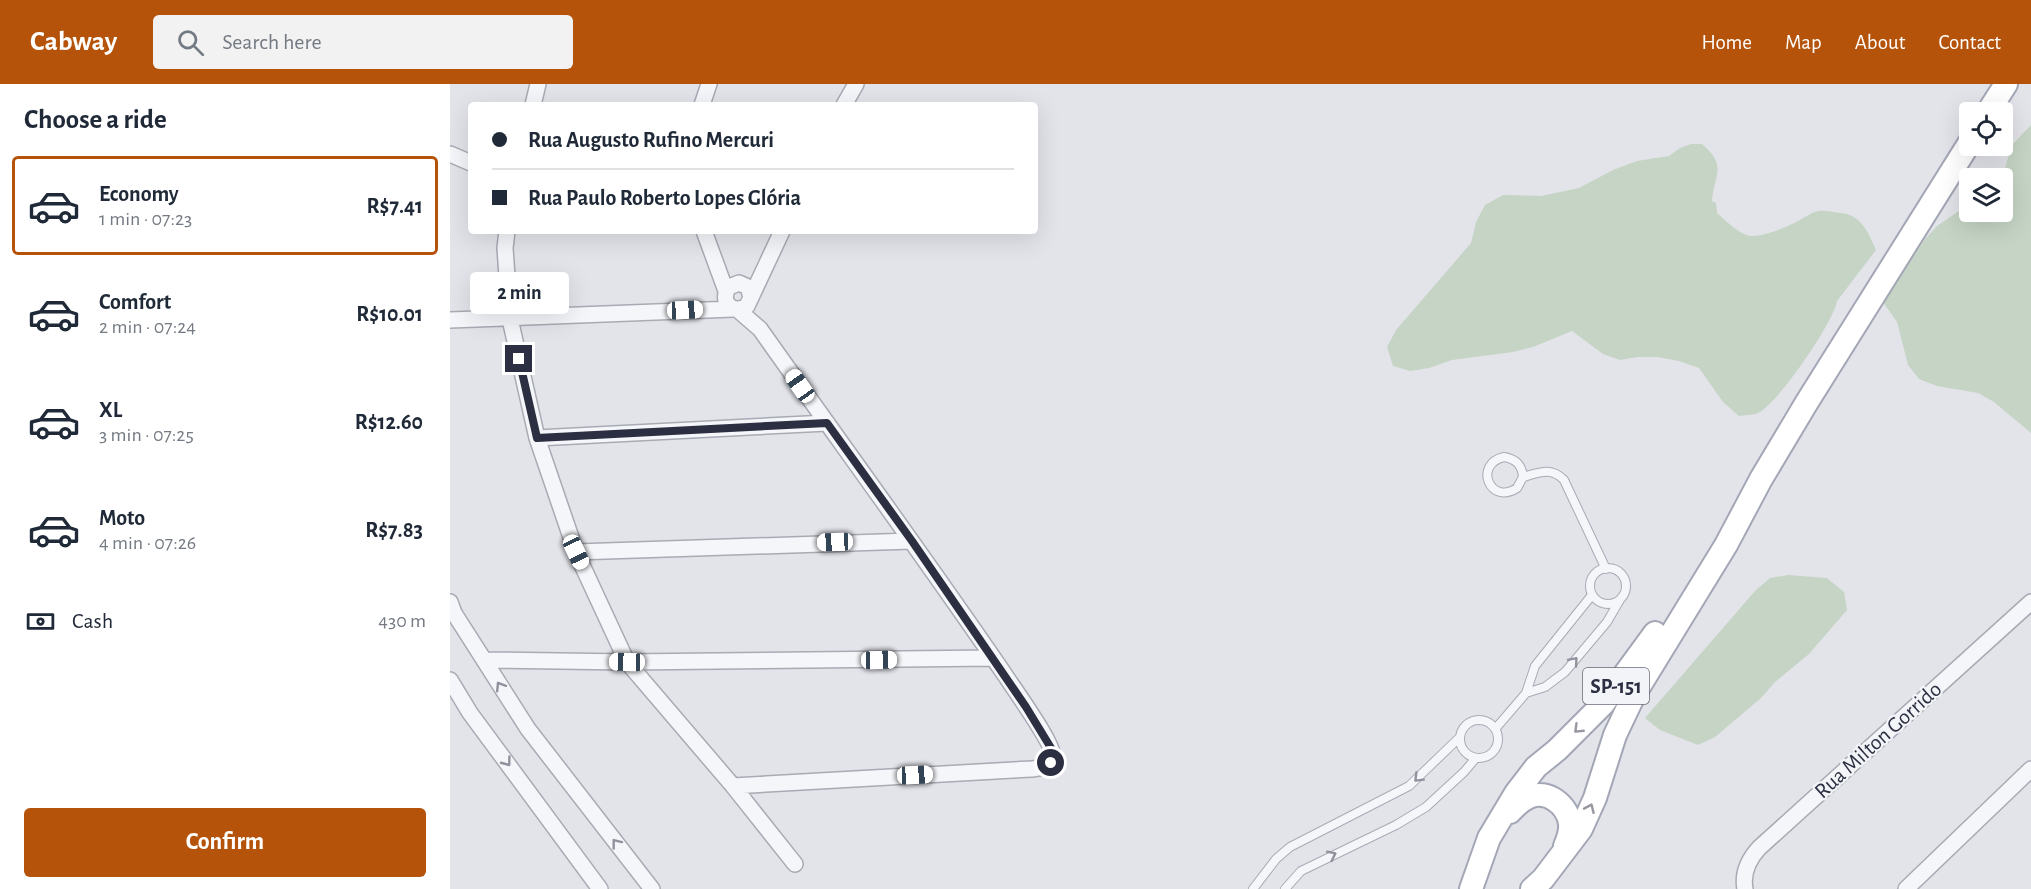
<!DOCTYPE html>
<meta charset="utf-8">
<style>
:root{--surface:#fff;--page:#f2f2f3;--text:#1f2937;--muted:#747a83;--line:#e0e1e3;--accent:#b45309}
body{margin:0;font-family:"Alegreya Sans",sans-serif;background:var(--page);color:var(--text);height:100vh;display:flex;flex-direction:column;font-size:22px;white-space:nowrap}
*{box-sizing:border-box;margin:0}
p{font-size:20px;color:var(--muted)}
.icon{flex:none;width:33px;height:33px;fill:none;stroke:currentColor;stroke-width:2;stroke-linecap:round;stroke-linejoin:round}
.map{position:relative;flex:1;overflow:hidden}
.side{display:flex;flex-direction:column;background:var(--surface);width:450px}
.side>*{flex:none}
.top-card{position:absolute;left:18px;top:18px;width:570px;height:132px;border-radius:6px;box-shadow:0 6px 24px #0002;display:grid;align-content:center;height:132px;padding:0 24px;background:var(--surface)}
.buttons{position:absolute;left:1509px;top:18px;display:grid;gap:12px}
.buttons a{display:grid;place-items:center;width:54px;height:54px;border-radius:6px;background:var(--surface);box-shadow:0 6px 24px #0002;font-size:30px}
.end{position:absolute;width:27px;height:27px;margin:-14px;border:8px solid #2c2f41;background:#fff;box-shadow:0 0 0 3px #fff}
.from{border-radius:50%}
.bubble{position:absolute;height:42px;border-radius:6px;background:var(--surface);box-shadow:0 6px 24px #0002;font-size:20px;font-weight:600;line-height:42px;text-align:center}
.car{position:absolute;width:18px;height:36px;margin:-18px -9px;border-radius:8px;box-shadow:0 0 4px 2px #0007;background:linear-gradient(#fff 24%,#345 0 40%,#fff 0 76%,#345 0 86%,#fff 0)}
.top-card b{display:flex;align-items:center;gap:21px;height:57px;font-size:22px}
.top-card b+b{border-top:2px solid var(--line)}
.top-card i{width:15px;height:15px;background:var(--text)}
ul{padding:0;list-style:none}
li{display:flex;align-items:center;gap:18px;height:99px;margin:0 12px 9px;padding:0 12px;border:3px solid transparent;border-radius:6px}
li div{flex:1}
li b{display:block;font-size:22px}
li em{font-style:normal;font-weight:600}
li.on{border-color:var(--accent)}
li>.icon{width:54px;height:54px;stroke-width:1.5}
h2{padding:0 24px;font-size:27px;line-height:72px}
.pay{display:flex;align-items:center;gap:15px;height:66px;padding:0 24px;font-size:22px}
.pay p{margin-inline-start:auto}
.cta{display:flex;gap:12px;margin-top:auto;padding:12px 24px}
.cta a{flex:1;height:69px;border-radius:6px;background:var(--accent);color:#fff;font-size:24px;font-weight:600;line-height:69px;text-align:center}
header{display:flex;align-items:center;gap:36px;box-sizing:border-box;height:84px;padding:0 30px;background:var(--accent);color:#fff}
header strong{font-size:28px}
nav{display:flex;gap:33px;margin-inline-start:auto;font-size:21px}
.search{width:420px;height:54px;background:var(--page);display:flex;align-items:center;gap:15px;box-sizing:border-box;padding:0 21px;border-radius:6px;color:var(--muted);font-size:22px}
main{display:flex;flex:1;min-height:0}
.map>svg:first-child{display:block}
.green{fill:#c5d4c4}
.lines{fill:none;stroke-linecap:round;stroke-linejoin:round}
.service-casing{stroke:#a8aab4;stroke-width:10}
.minor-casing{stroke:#a8aab4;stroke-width:18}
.primary-casing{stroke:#a3a6b5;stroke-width:26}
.service{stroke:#f5f6f9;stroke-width:8}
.minor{stroke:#f5f6f9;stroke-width:15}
.primary{stroke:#fff;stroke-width:22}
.oneway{stroke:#90929d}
.oneway2{stroke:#9697a0}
.route{stroke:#2c2f41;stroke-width:8}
.labels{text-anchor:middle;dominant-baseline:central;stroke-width:4.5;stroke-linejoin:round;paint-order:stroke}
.shield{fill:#f2f4f8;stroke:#676a78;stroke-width:1.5}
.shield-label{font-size:21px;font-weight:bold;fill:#2c2f41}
.street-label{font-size:22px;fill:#2c2f41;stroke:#f2f4f8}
</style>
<header>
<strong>Cabway</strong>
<div class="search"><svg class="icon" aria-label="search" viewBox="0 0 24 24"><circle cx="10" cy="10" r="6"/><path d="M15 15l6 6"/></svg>Search here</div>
<nav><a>Home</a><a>Map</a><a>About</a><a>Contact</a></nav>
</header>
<main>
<section class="side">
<h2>Choose a ride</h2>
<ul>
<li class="on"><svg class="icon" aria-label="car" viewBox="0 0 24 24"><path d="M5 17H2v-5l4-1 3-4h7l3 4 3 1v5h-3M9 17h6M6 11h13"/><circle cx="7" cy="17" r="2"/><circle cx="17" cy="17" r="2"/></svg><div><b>Economy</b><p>1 min · 07:23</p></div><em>R$7.41</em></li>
<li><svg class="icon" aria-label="car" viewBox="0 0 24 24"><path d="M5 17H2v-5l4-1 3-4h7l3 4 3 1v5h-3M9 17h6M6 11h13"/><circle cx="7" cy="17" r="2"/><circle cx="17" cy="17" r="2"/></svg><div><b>Comfort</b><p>2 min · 07:24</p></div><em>R$10.01</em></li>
<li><svg class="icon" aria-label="car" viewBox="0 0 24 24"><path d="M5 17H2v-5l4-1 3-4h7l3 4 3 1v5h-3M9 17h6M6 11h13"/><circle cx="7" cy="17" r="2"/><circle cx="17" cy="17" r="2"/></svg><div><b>XL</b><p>3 min · 07:25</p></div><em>R$12.60</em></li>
<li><svg class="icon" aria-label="car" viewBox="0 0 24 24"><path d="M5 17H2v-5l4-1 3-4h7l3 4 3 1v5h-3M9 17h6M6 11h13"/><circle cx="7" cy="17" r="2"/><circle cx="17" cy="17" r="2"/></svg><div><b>Moto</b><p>4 min · 07:26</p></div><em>R$7.83</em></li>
</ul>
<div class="pay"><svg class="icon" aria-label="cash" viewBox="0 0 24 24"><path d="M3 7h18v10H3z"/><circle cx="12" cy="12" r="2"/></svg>Cash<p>430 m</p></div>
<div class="cta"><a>Confirm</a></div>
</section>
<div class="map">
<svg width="1581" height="805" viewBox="0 0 1581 805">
<rect width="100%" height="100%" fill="#e3e4ea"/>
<path class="green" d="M1581 41V349L1544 318 1528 309 1487 302 1469 295 1458 281 1447 238 1433 218 1475 155 1487 142 1519 120 1520 128H1552V94H1547L1555 85 1561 62Z
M1241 60H1252C1278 82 1264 91 1262 117L1266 119 1267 129C1276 137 1290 151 1301 152 1313 153 1341 142 1353 134 1357 132 1361 129 1365 128 1373 125 1382 128 1391 129 1412 131 1419 150 1426 166L1387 217C1385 235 1330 318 1308 329 1303 331 1295 331 1289 332L1273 318 1249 284 1229 277 1207 273H1188L1170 276 1153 270 1122 247 1083 263 1063 268 1002 276 979 284 960 287 943 282 937 263 946 246 1021 159 1026 138 1035 121 1053 111 1091 112 1129 104 1163 86 1187 77 1219 72 1230 64Z
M1338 491 1377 494 1394 508 1397 526 1359 570 1325 598 1311 614 1265 653 1248 661 1210 646 1195 634 1305 507 1320 494Z"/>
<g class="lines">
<defs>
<path id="service" d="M1073 393C1072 381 1066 375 1054 373 1023 380 1040 422 1067 404L1073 393C1088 389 1101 382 1114 396L1156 485
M1140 502a18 18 0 1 1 36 0a18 18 0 1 1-36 0Z
M1076 609 1085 582 1142 511
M1010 655a19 19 0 1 1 38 0a19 19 0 1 1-38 0Z
M1046 644 1076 609 1095 603 1115 588 1157 538 1171 514
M803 805 826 775 840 763 959 702 1010 653
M835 805 851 787 946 741 976 723 1014 688 1025 675"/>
<path id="minor" d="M83 21 88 0
M252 21 259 0
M394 21 406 0
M0 70 21 79
M57 147 55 164 60 235 87 354 126 468 177 578 283 702 345 780
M254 147 276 207
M301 213 298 203 289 199 279 203C269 217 282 231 297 222L332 147
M0 236 283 225
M87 354 377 339
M126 468 461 457
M0 518 4 529 78 645 202 805
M34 576 177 578 543 574
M0 596 20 629 150 805
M283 702 581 685C589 684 602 684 603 673 604 660 564 605 555 591 475 474 392 361 310 245L288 226
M1295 805C1292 789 1299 775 1309 764L1581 518
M1456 805 1581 685"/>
<path id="primary" d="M1538 28 1556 0
M1060 728C1066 722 1071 716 1079 713 1097 705 1118 721 1120 740 1121 748 1118 755 1115 762
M1021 805 1039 754 1066 709 1086 683 1107 666 1153 620 1205 549
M1082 805 1093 795 1131 745 1145 714 1165 651 1184 611 1276 461 1311 395 1357 318 1520 58"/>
</defs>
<use href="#service" class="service-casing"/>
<use href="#minor" class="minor-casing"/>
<use href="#primary" class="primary-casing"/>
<use href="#service" class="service"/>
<use href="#minor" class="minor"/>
<use href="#primary" class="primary"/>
</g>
<defs><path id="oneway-chevron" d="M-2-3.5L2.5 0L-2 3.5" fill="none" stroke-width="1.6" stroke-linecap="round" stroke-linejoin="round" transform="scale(1.5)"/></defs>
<g class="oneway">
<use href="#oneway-chevron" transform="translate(1124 577) rotate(-50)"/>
<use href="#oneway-chevron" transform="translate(50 602) rotate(-122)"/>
<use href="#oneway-chevron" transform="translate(57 678) rotate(53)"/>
<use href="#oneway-chevron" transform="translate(968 694) rotate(135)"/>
<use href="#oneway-chevron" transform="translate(166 759) rotate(-128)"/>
<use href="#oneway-chevron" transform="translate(882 771) rotate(-26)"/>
</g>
<g class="oneway2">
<use href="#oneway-chevron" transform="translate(1128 645) rotate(136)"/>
<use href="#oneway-chevron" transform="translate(1140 724) rotate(-66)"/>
</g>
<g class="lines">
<path class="route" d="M69 275 87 354 377 339 462 457 576 623 601 664 603 672 601 679"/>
</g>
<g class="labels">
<rect class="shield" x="1133" y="584" width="66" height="36" rx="4.5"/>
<g class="shield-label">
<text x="1166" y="602">SP-151</text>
</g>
<g class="street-label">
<text transform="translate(1428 656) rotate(-42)">Rua Milton Gorrido</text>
</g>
</g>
</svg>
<div class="buttons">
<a><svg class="icon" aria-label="locate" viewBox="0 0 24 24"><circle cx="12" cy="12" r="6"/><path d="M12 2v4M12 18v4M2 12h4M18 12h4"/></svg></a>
<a><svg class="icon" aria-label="layers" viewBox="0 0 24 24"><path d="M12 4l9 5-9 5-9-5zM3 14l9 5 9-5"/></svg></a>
</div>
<i class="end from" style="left:601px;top:679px"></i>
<i class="end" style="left:69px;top:275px"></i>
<div class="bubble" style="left:20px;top:188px;width:99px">2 min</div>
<i class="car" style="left:235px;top:226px;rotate:87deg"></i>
<i class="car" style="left:350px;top:302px;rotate:325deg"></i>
<i class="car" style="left:385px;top:458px;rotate:268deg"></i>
<i class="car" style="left:126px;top:468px;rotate:155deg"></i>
<i class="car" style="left:429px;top:576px;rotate:89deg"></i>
<i class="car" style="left:177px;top:578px;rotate:271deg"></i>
<i class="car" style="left:465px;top:691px;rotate:87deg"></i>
<div class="top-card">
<b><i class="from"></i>Rua Augusto Rufino Mercuri</b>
<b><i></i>Rua Paulo Roberto Lopes Glória</b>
</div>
</div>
</main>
